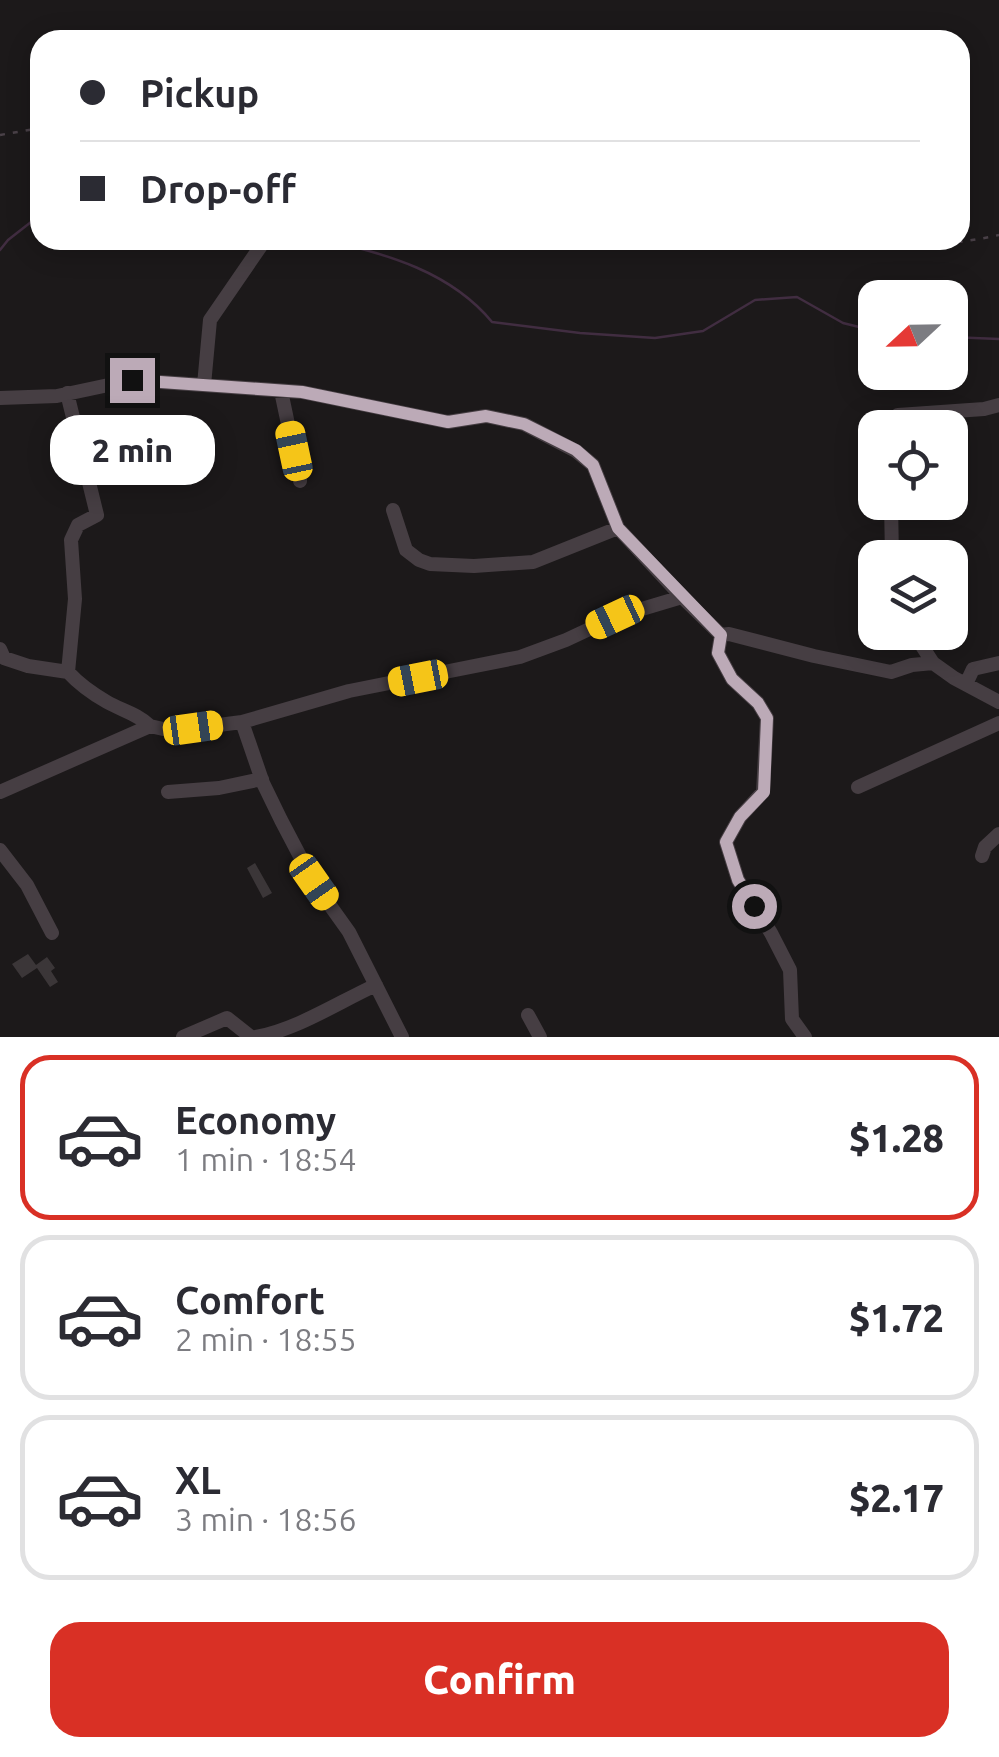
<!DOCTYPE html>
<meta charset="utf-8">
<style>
:root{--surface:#fff;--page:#f7f7f7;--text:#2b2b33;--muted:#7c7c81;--line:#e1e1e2;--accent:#d93025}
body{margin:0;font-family:Ubuntu,sans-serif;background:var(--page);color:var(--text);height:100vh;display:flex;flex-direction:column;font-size:38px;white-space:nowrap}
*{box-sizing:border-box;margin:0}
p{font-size:32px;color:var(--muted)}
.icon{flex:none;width:55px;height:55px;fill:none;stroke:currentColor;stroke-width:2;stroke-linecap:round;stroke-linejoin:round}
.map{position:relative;height:1037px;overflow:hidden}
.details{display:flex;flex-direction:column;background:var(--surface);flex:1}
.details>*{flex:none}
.banner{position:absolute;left:30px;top:30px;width:940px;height:220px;border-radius:30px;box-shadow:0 5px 25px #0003;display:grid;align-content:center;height:220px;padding:0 50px;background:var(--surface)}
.needle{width:65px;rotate:248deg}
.tools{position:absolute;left:858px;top:280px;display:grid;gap:20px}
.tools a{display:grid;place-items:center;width:110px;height:110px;border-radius:20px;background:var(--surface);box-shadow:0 5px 25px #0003;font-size:50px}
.end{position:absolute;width:45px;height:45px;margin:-22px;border:12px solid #bcaab7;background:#111;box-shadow:0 0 0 5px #111}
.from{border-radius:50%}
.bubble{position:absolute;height:70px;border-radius:30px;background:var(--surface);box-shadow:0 5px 25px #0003;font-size:32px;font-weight:800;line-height:70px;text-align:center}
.car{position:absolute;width:30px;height:60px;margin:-30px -15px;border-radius:12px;box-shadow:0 0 8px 2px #0007;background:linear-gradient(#f5c518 24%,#345 0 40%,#f5c518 0 76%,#345 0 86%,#f5c518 0)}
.banner b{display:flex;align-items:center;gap:35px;height:95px;font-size:38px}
.banner b+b{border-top:2px solid var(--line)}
.banner i{width:25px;height:25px;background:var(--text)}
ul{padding:18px 0 0;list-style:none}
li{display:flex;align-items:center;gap:30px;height:165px;margin:0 20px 15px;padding:0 30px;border:5px solid var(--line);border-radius:30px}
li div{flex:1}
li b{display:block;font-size:38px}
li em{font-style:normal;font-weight:800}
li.current{border-color:var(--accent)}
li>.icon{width:90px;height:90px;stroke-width:1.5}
.primary-button{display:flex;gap:20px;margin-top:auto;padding:20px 50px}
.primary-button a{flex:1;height:115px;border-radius:30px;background:var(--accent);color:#fff;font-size:40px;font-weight:800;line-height:115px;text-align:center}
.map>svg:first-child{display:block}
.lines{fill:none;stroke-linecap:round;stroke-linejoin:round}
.stream{stroke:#412d41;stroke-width:2.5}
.building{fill:#3b3638}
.path{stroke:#4a4148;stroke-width:2.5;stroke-dasharray:5 8;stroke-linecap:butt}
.minor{stroke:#463e43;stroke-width:14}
.route{stroke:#bcaab7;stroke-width:12}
</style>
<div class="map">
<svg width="999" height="1037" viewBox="0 0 999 1037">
<rect width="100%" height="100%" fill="#1c191a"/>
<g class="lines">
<path class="stream" d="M326 240C387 254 451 272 492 322L580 333 655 338 703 331 755 300 797 297 843 323 875 331
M0 250 8 240 40 215
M950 337 999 339"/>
</g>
<path class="building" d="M255 863 272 893 263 898 247 868Z
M28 954 36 965 47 957 55 968 51 971 58 982 50 987 37 968 22 978 12 964Z"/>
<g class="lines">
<path class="path" d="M0 135 40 128
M815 240C875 249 940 248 999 235"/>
<path class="minor" d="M204 385 210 320 265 240
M281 391 300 481
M67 393 97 515 78 525 71 540 75 599 68 672
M0 398 57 396 132 380 302 392 448 422 486 416 524 424 576 451 593 465 618 528 682 597
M896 428 898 415 984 409 999 405
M891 502 892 558
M393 510 406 550 419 560 430 564 474 566 533 562 618 528
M913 632 933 663
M0 649 4 658 28 666 68 672C79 684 93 694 107 702 121 710 138 714 150 726
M966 684 973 669 999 663
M858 787 999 723
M0 792 150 726 172 731 242 722
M168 792 219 788 262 779
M0 850 27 885 52 933
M982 856 985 847 999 834
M528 1015 540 1037
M183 1037 227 1018 251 1037
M256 1037C298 1029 337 1003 376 985
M402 1037 349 932 314 883 281 820 263 783 242 722 349 691 520 657 566 640 615 617 682 597 721 635
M805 1037 792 1019 790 970 771 933 738 880 726 842 740 817 763 792 767 718 758 703 732 679 718 653 721 635 729 634 814 656 891 672 912 665 933 663 954 678 999 702"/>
</g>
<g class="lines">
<path class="route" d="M132 380 302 392 448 422 486 416 524 424 576 450 593 465 618 528 721 635 718 653 732 679 758 703 767 718 764 792 740 817 726 842 738 880 754 906"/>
</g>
</svg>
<div class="tools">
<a><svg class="needle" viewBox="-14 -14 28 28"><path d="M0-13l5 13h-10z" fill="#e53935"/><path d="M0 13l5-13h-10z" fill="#7c7c81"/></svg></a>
<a><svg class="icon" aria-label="locate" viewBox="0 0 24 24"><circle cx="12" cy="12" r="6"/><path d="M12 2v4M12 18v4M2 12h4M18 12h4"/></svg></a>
<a><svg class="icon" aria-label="layers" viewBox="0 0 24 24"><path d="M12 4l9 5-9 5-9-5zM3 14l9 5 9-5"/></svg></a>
</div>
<i class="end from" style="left:754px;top:906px"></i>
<i class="end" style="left:132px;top:380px"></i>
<div class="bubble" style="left:50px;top:415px;width:165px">2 min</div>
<i class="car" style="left:294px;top:451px;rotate:348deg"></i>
<i class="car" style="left:615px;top:617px;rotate:245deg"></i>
<i class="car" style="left:418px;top:678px;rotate:259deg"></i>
<i class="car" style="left:193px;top:728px;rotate:82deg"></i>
<i class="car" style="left:314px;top:882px;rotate:145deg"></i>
<div class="banner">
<b><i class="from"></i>Pickup</b>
<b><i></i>Drop-off</b>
</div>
</div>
<section class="details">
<ul>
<li class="current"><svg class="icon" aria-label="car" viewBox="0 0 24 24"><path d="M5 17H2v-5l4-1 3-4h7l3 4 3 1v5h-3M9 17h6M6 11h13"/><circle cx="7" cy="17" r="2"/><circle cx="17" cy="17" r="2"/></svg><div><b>Economy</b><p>1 min · 18:54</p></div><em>$1.28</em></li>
<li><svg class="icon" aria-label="car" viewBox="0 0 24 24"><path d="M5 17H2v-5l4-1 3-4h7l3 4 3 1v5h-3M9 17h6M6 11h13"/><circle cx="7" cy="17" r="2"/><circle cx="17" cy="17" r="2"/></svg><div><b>Comfort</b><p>2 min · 18:55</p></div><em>$1.72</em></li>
<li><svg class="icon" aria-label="car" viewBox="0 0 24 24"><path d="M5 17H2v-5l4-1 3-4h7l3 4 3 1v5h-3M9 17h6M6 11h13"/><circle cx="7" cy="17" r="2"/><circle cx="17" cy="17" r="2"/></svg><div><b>XL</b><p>3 min · 18:56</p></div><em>$2.17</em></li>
</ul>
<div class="primary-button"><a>Confirm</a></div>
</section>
